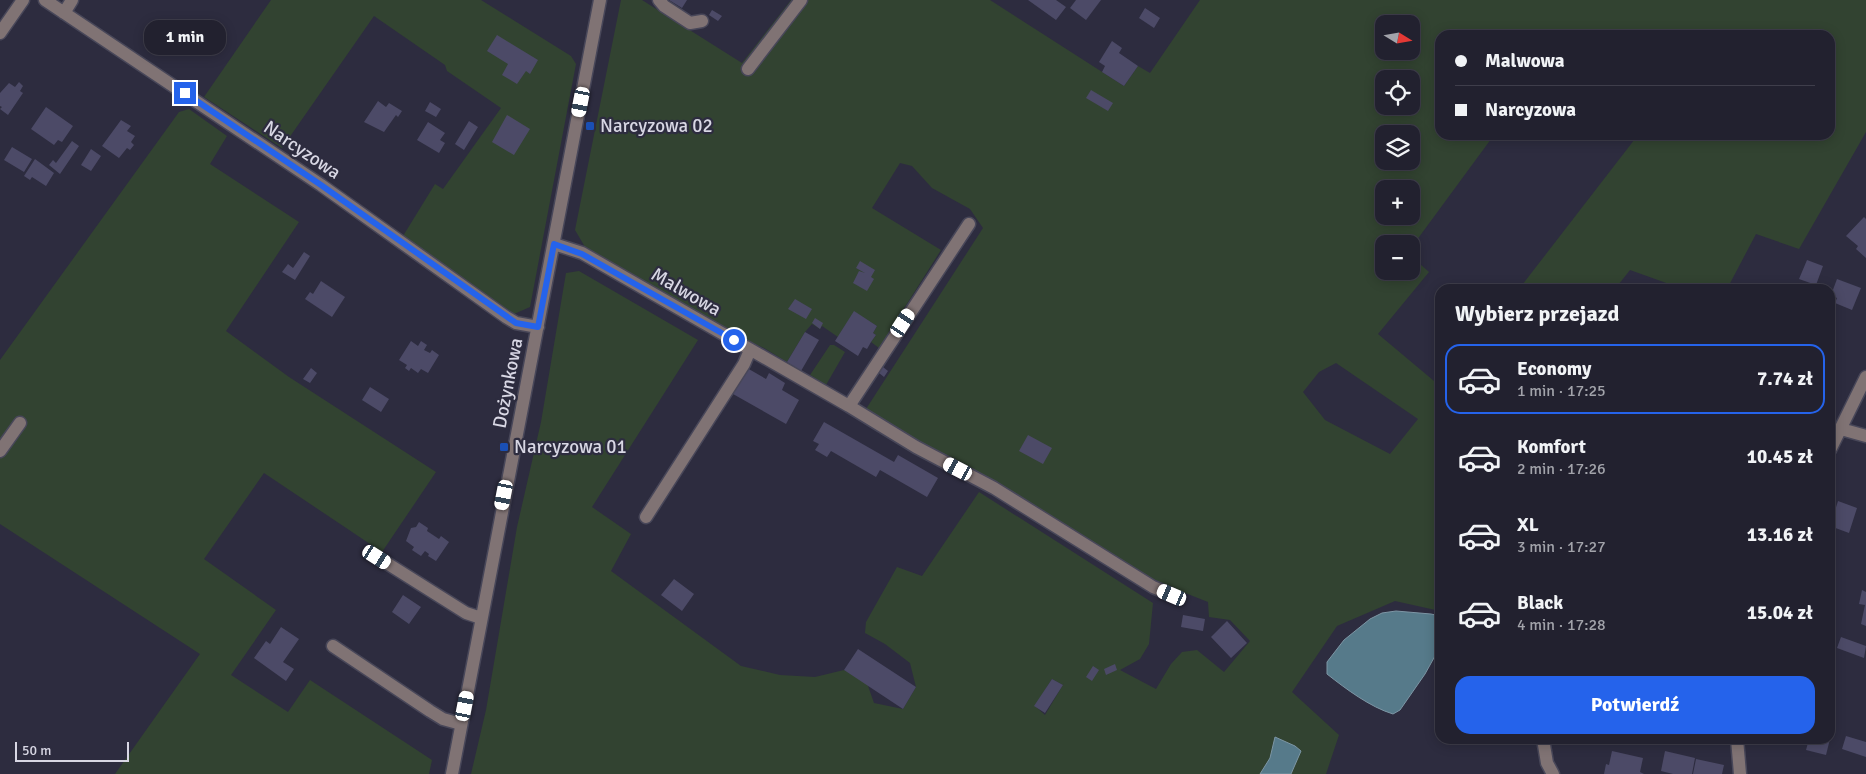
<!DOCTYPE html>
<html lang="pl">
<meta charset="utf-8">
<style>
:root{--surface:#22212f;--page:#2a2937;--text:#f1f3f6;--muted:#a2a3aa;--line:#3f3e4b;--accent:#2563eb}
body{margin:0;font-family:Signika,sans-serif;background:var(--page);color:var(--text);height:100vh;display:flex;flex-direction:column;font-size:19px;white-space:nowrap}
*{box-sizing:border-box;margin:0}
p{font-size:16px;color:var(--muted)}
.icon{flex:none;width:28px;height:28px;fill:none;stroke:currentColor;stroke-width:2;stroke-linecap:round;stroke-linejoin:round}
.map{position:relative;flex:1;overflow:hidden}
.side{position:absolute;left:1435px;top:284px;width:400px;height:460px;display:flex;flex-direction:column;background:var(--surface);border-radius:15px;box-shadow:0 2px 12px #0003,0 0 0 1px var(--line)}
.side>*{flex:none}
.top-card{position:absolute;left:1435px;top:30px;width:400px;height:110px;border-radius:15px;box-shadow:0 2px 12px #0003,0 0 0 1px var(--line);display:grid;align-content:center;height:110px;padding:0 20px;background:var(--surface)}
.needle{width:32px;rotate:101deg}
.tools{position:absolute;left:1375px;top:15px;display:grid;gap:10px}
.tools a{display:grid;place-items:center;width:45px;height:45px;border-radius:10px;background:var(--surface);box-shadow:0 2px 12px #0003,0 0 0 1px var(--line);font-size:25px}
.scale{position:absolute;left:15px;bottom:12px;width:114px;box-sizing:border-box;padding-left:5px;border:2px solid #d8d7e4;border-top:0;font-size:14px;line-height:18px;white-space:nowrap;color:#d8d7e4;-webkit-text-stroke:4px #2d2c3f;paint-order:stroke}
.end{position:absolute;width:22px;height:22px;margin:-11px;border:6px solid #2563eb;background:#fff;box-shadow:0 0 0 2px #fff}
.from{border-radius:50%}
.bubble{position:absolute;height:35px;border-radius:15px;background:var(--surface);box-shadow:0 2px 12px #0003,0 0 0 1px var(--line);font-size:16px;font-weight:800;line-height:35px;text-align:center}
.car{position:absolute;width:15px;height:30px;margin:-15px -8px;border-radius:6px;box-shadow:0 0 4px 1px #0007;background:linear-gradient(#fff 24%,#345 0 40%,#fff 0 76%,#345 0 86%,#fff 0)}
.top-card b{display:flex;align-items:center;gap:18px;height:48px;font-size:19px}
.top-card b+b{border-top:1px solid var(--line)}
.top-card i{width:12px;height:12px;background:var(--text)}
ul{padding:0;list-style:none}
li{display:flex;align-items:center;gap:15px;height:70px;margin:0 10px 8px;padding:0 10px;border:2px solid transparent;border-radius:15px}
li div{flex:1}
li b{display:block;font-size:19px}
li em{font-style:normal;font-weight:800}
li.active{border-color:var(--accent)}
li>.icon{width:45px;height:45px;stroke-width:1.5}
h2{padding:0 20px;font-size:22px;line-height:60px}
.primary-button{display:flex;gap:10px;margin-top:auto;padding:10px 20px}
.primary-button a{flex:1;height:58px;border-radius:15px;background:var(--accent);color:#fff;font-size:20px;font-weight:800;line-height:58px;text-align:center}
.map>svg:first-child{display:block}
.green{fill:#324331;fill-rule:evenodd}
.water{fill:#567a8a;stroke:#7d96a5}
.building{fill:#4c4a67}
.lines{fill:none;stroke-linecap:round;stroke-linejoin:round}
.minor-casing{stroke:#484759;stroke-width:15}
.minor{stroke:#807374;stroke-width:12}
.route{stroke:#2563eb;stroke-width:6}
.transit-dot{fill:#1a4fb4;stroke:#2d2c3f;stroke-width:2}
.labels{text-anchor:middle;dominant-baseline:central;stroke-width:4.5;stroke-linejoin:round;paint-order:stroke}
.poi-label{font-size:19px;fill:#d8d7e4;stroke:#2d2c3f;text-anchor:start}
.street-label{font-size:19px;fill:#d8d7e4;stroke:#2d2c3f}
</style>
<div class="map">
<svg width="1866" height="774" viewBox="0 0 1866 774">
<rect width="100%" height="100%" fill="#2d2c3f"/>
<path class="green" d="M271 0H481L571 56 576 64 530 307 514 314 403 236 435 184 443 189 501 108 447 71 445 65 374 16 282 148 204 97Z
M621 0H642L742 63 791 0H990L1124 86 1138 66 1150 73 1200 0H1866V132L1799 249 1756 234 1727 289H1683L1630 270 1615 289H1519L1638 135H1830V35H1440V135H1494L1411 248V244H1384V271H1411V256L1429 272 1378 334 1440 386V611L1395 601 1337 626 1292 692 1339 735 1326 774H471L486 710 517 527 541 422 566 273 579 271 698 340 592 507 631 534 611 571 741 666 780 675 815 677 844 670 867 683 874 703 903 709 916 687 910 663 885 644 865 633 866 622 897 567 922 576 979 492 1153 603 1149 644 1140 659 1120 670 1156 689 1171 664 1182 652 1197 650 1224 672 1250 641 1230 620 1209 617 1208 602C1143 578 1084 544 1025 508 972 476 919 443 866 409L983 228 970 209 932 188 912 166 900 163 872 208 941 250 879 348 871 342 876 335 873 333 877 326 854 312 838 337 822 326 820 329 812 324 805 332 787 362 764 348 743 339 585 247 575 230ZM1384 24H1411V51H1384ZM1384 79H1411V106H1384ZM1384 134H1411V161H1384ZM1384 189H1411V216H1384ZM1336 363 1418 419 1390 454 1325 420 1303 392 1319 372ZM1052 679 1063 685 1064 683 1045 715 1035 706Z
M189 109 227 136 210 164 299 222 226 331 289 377 436 472 382 552 264 473 204 559 276 610 231 675 288 712 310 680 432 760 429 774H115L200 654 0 524V360L179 112Z
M830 345H834L845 352 826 385 810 375Z"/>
<path class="water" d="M1396 611 1431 614 1440 616V647L1425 674 1400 710 1393 714C1370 707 1346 689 1327 674V662L1344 640 1370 619 1382 613Z
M1275 737 1295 746 1301 751 1291 774H1260L1270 758Z"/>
<path class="building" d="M669 0H687L682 8Z
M1028 0H1056L1066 7 1056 20Z
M1076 0H1101L1086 20 1070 8Z
M1145 8 1160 18 1154 28 1139 18Z
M712 10 722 16 718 21 709 15Z
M497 35 538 60 530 74 526 71 517 84 502 75 508 64 487 51Z
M1112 41 1122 48 1119 53 1138 66 1124 86 1102 72 1105 66 1099 62Z
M1392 51H1410L1404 59Z
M19 82 23 86 20 91 23 93 8 115 0 109 2 107 0 106V93L9 83 15 87Z
M1091 90 1113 103 1108 111 1086 98Z
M378 101 386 107 389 103 402 111 398 117 396 115 384 132 364 122Z
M430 102 441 109 436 117 425 111Z
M46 107 73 126 62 142 58 140 54 145 31 129Z
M507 115 530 129 514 155 492 142Z
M121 120 131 126 127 131 135 136 131 142 134 145 130 150 127 148 119 158 102 146Z
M469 121 478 127 464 150 455 144Z
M428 122 445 133 440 140 445 143 439 153 417 140Z
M72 141 79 146 60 174 49 165 53 160 56 163Z
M12 147 32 159 24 172 4 160Z
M91 149 101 156 91 171 81 165Z
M35 159 54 173 46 186 32 177 30 180 24 176Z
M1864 217 1866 219V258L1856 249 1858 246 1846 236Z
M304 252 310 256 295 280 282 272 288 264 293 268Z
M1807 260 1823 266 1816 285 1799 279Z
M860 261 875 270 871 277 874 279 867 291 853 283 859 271 865 273 856 268Z
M1837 279 1861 288 1852 310 1835 303 1837 298 1831 295Z
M321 281 345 297 332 317 305 299 310 292 313 294Z
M795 299 812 309 806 319 788 309Z
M854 311 877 326 873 333 876 335 871 342 867 349 863 347 858 356 835 341Z
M815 318 823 323 820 329 812 323Z
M805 332 819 340 801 371 787 362Z
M411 341 418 346 421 341 427 345 424 350 430 353 432 350 439 355 428 373 421 369 418 373 411 368 409 371 405 368 407 365 399 360Z
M883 367 888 371 884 377 879 373Z
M311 368 317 373 310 383 303 379Z
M747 368 766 379 769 373 785 383 782 390 799 400 786 424 733 394Z
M370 387 389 399 381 412 362 400Z
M824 422 894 462 898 455 938 478 927 497 880 470 876 477 831 451 827 457 815 450 819 444 813 441Z
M1028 435 1052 448 1043 464 1019 451Z
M1838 501 1857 508 1849 533 1830 526Z
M419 522 428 528 427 531 439 539 441 536 449 542 436 561 428 556 429 554 425 551 421 556 412 550 414 547 406 541 411 528 416 527Z
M674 579 694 594 682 611 661 595Z
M1862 590 1866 592V626L1861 624 1865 605 1859 604Z
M403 595 421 607 409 624 392 612Z
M1183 615 1205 619 1203 631 1181 627Z
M1227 621 1247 643 1231 658 1211 637Z
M281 627 299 639 283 662 294 669 286 681 254 658 266 641 270 644Z
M1841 637 1866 646 1864 658 1837 648Z
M858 649 916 687 903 709 844 670Z
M1115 664 1117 670 1106 675 1104 669Z
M1093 666 1099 670 1092 681 1086 677Z
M1052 679 1063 685 1045 713 1034 706Z
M1846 736 1866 742V757L1842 749Z
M1809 739H1830L1826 755 1806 750Z
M1612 751 1643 758 1640 772 1644 774H1604L1606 764 1609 765Z
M1665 751 1695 758 1692 774H1673L1661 771Z
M1696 759 1724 765 1722 774H1693Z"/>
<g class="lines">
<defs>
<path id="minor" d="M45 0 321 185 506 317 516 323 538 327
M659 0 664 6 690 23 702 21
M64 13 72 0
M0 33 23 0
M748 69 801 0
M554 244 582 253 849 406 916 447 994 488 1153 587 1172 595
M849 406 969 224
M1841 429 1866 436
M1830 450 1866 377
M0 451 20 423
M646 517 744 364 750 350
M377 557 466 613 481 618
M333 646 430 711 443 719 461 724
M1543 739 1547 763 1553 774
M1737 739 1740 774
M452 774 600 0"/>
</defs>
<use href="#minor" class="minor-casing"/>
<use href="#minor" class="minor"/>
</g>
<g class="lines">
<path class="route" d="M185 93 321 185 516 323 538 327 554 244 582 254 734 340"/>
</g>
<g class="transit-dot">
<rect x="585" y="121" width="10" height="10" rx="2.5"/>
<rect x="499" y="442" width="10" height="10" rx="2.5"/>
</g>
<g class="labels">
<g class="poi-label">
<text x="600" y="126">Narcyzowa 02</text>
<text x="514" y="447">Narcyzowa 01</text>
</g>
<g class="street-label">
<text transform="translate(302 150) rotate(34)">Narcyzowa</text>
<text transform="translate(686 292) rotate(30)">Malwowa</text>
<text transform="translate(508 383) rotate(-79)">Dożynkowa</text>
</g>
</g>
</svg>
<div class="tools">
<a><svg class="needle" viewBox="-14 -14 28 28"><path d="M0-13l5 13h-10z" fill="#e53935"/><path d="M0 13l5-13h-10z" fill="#a2a3aa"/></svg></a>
<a><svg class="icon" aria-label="locate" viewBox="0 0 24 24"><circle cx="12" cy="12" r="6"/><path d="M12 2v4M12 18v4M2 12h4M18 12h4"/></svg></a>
<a><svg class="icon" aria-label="layers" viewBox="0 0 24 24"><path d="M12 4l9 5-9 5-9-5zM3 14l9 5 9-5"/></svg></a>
<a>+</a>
<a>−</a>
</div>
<div class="scale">50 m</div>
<i class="end from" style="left:734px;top:340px"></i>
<i class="end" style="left:185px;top:93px"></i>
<div class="bubble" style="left:144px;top:20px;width:82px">1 min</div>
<i class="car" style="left:581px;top:102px;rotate:191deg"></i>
<i class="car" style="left:903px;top:323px;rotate:33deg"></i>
<i class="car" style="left:958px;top:469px;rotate:298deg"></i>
<i class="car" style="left:504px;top:495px;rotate:191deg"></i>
<i class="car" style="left:377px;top:557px;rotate:122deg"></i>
<i class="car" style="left:1172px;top:595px;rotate:293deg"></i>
<i class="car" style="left:465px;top:706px;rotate:11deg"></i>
<div class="top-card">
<b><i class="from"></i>Malwowa</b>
<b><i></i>Narcyzowa</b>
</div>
<section class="side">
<h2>Wybierz przejazd</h2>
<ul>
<li class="active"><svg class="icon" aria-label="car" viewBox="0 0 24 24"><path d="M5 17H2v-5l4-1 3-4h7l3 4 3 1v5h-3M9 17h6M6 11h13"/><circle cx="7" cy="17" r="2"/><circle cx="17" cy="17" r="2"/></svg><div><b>Economy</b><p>1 min · 17:25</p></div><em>7.74 zł</em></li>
<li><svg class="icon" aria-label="car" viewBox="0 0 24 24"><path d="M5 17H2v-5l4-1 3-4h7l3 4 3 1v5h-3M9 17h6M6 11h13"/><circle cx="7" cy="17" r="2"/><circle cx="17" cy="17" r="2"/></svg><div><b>Komfort</b><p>2 min · 17:26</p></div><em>10.45 zł</em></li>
<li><svg class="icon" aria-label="car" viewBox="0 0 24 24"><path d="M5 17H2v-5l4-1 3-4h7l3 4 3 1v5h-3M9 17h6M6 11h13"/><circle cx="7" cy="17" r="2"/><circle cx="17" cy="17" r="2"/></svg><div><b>XL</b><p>3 min · 17:27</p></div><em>13.16 zł</em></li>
<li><svg class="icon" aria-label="car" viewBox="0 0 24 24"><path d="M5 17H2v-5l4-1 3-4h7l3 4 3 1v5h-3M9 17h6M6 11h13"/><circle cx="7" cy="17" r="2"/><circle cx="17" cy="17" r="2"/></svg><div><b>Black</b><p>4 min · 17:28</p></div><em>15.04 zł</em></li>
</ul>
<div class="primary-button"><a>Potwierdź</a></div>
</section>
</div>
